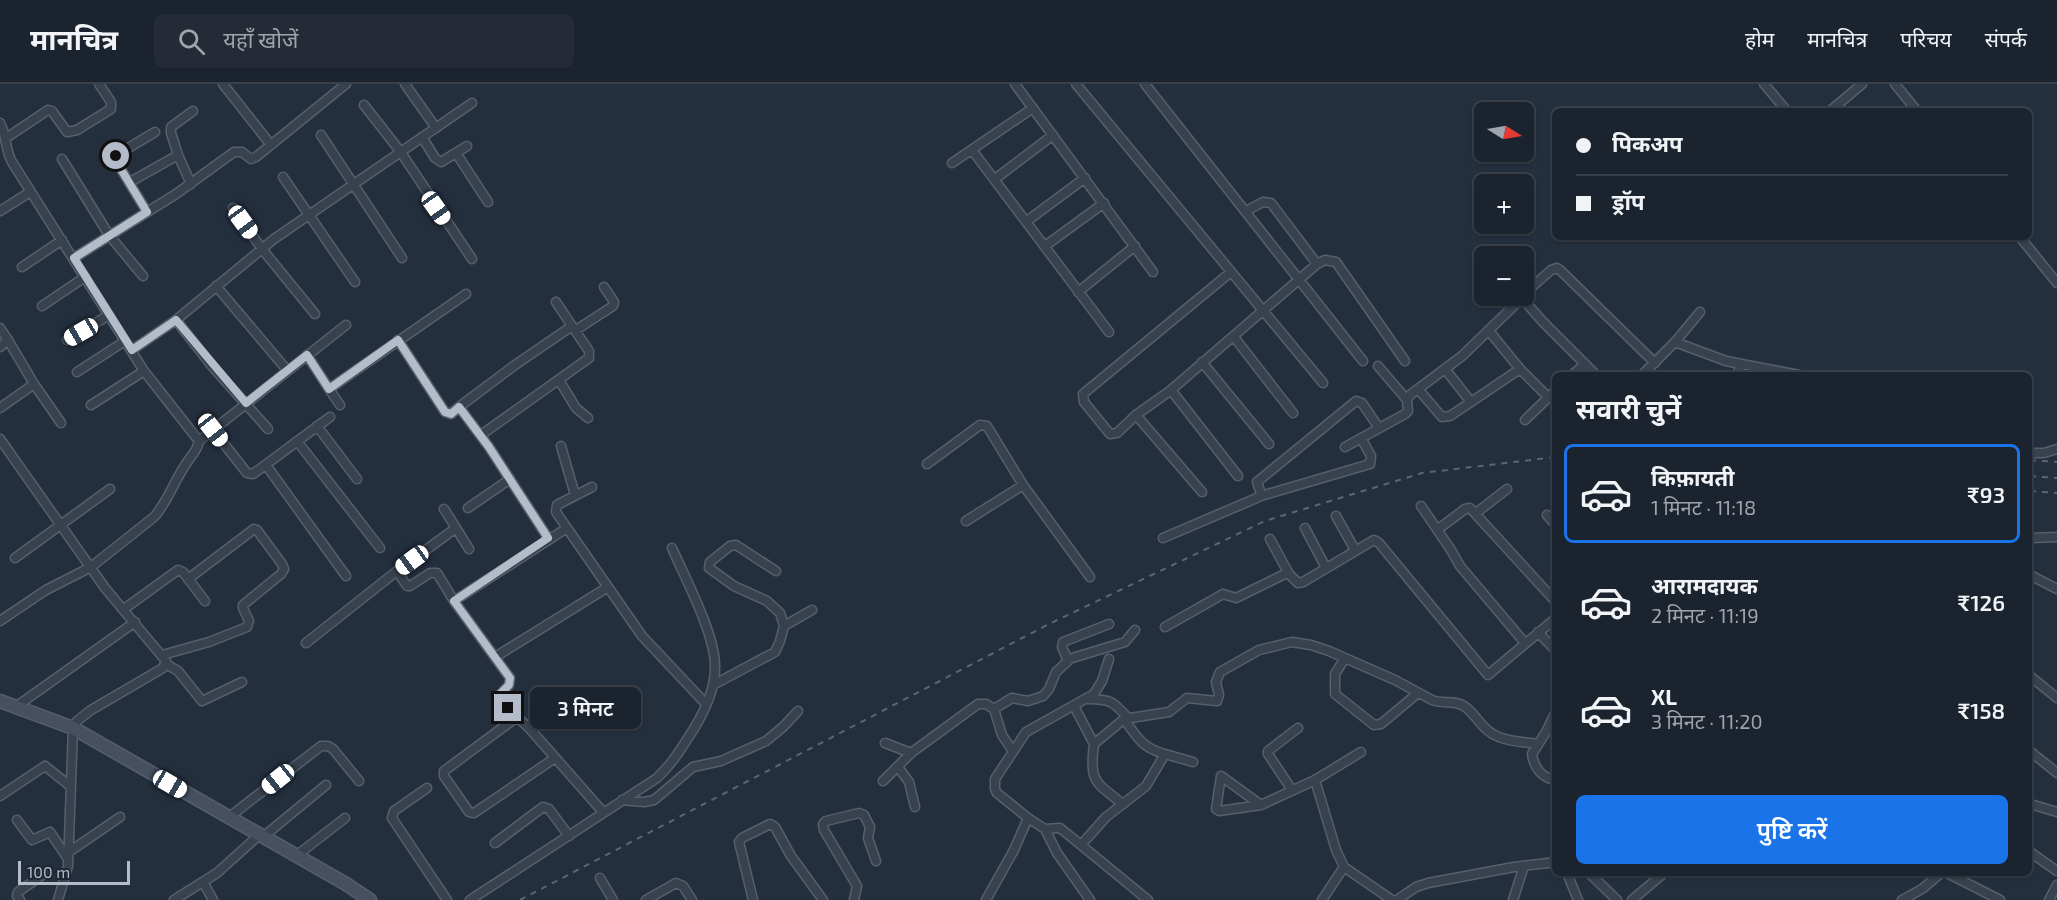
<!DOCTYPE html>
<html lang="hi">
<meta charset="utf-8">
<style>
:root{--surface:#1b232e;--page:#242b36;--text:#f1f3f6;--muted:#a0a4aa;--line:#39404a;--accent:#1a73e8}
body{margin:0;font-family:"Exo 2","Noto Sans Devanagari",sans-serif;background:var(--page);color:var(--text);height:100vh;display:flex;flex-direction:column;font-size:22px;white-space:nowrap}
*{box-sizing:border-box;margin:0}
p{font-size:20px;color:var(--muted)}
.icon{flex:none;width:33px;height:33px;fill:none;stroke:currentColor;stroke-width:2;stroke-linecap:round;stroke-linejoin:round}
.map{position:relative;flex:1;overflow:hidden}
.drawer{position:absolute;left:1552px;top:288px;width:480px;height:504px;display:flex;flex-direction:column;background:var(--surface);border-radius:9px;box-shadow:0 2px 4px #0004,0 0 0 2px var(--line)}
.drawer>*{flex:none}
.guide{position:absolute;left:1552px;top:24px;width:480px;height:132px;border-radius:9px;box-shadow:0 2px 4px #0004,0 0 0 2px var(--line);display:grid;align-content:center;height:132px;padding:0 24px;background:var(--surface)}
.needle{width:39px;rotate:101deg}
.buttons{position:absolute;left:1474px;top:18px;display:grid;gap:12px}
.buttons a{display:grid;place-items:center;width:60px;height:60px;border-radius:9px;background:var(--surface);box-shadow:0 2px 4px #0004,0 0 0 2px var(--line);font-size:30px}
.scale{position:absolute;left:18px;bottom:15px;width:112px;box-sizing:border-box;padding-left:6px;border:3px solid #b4bcc9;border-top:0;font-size:16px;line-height:21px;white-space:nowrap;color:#b4bcc9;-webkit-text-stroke:4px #1d2633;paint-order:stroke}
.end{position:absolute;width:27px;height:27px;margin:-14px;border:8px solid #b4bcc9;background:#111;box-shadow:0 0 0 3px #111}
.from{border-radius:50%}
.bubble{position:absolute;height:42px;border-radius:9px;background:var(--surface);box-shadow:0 2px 4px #0004,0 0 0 2px var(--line);font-size:20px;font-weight:600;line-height:42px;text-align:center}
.car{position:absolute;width:18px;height:36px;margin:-18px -9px;border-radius:8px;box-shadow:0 0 4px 2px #0007;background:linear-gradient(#fff 24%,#345 0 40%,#fff 0 76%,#345 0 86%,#fff 0)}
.guide b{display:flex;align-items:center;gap:21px;height:57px;font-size:22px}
.guide b+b{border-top:2px solid var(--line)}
.guide i{width:15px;height:15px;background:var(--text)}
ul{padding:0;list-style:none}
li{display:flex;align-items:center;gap:18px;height:99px;margin:0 12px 9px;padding:0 12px;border:3px solid transparent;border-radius:9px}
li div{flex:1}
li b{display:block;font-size:22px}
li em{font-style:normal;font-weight:600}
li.active{border-color:var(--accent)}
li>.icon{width:54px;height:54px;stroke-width:1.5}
h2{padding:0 24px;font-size:27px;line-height:72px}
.button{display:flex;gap:12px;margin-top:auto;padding:12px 24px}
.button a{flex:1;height:69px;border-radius:9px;background:var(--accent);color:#fff;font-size:24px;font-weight:600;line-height:69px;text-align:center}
header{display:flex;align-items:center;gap:36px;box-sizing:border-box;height:84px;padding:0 30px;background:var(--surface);border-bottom:2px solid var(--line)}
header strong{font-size:28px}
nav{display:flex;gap:33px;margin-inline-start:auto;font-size:21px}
.search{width:420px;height:54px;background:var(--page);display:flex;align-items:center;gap:15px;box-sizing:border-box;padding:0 21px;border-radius:9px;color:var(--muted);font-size:22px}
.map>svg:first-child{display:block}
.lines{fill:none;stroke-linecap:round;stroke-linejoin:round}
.street-casing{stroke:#565f6c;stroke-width:11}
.secondary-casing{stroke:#565f6c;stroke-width:15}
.street{stroke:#38414e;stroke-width:8}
.secondary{stroke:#465061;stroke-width:12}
.rail{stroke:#5a6575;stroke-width:2;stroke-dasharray:6 6;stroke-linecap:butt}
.route{stroke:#b4bcc9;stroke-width:8}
</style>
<header>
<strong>मानचित्र</strong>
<div class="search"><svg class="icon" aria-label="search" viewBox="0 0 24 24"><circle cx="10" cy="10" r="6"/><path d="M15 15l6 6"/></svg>यहाँ खोजें</div>
<nav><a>होम</a><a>मानचित्र</a><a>परिचय</a><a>संपर्क</a></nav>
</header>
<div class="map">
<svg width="2057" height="816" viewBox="0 0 2057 816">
<rect width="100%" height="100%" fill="#242f3e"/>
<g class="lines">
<defs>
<path id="street" d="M223 0 271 61
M405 0 436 44
M1015 0 1153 188
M1076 0 1323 299
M1145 0 1363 277
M1764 0 1787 27
M1895 0 1917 27
M364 21 400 67 472 175
M1830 27 1862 0
M0 39C7 52 5 66 12 78L144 287 199 357C198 364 194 369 190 374 176 392 168 418 154 433L91 483 46 506 0 537
M321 51 402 174
M422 53 435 74 441 78 467 62
M6 54 48 26 52 27 67 48 77 46 111 25V18L99 0
M972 66 1109 248
M456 69 488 118
M178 71 171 49V43L193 27
M62 75 109 151 143 192
M952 79 1033 24
M283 93 355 198
M995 95 1053 51
M130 98 178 71 191 100
M233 124 262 165 315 230
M0 127 30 108
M1246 127 1263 118 1271 119 1317 180 1325 176 1336 178 1405 277
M147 128 116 77 115 72 155 48
M1027 137 1085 94
M2020 153 2057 199
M1045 162 1104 119
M74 174 176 110 234 68H242L251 75 256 73 346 0
M22 183 62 156
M1231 188 1083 310 1084 318 1110 350 1117 349 1136 331 1171 306 1317 180
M216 202 287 286
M1533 202 1551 186 1557 184 1560 186 1655 279
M1078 208 1135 162
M1520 212 1543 238 1596 291
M556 218 572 242
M42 222 85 193
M176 236 212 282 268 345
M0 244 8 256
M576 246 613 222 614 218 604 203
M1489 247 1520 285
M1234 253 1293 329
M67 256 109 231
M398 256 445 328 451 330 459 323
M1675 258 1700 228
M0 263 8 256 34 300
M132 266 176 236 274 155 472 19
M307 271 329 305 466 210
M1202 278 1269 360
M1378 282 1407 316
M1445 285 1471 318 1520 285 1548 313
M77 288 125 257
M1572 291 1585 280
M1642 291 1675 258 1726 277 1799 291
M1737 291 1741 280
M559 296 576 324 588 334
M329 305 340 321
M1418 305 1442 333 1450 332 1471 318
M1171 306 1238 392
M91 321 144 287
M0 324 34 300 61 339
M1136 331 1202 408
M1525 336 1556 306
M317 342 357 395
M213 346 247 389 253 390 330 333
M481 351 589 274V267L572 242 515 281 459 323 489 363 548 454
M0 355 105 504 166 577 163 584 91 626 77 637 73 644 68 782 58 816
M199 357 346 241
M297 357 380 464
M561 362 575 411
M1345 363 1405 330 1408 327 1407 316 1410 311 1462 272 1522 214
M2030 369H2044L2057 365
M927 380 980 341 987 342 1023 401 1090 493
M266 381 346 492
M1261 412 1370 380 1371 372 1361 354
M1421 422 1451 466 1460 482 1525 559
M468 424 510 395
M444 425 456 444
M1476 429 1507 405
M1547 431 1556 441
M1336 432 1355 466
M966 437 1023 401
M567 444 556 428 557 421 592 403
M1305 444 1326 484
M1437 446 1465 425 1470 424 1556 518
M1163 454 1259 413 1261 410 1257 398 1356 317 1362 319 1379 344
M2030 454 2057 453
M1270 455 1289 490
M15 474 110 405
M397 487 456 444 469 465
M2030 491 2057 505
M124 525 178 486 183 488 205 517
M784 542 812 526
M1165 543 1223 510 1236 514 1285 490H1289L1298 499 1303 498 1374 456 1379 459 1488 591 1556 534
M1538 548 1556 567
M306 559 397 487 407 502H410L430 489H437L454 517
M162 571 209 558 247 543 249 537 243 524V521L281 490 284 485 282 480 257 446 254 445 188 495
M495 573 608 503
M1345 574 1335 590V610L1374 641 1381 640 1418 609
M1069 575 1125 558 1135 546
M166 580 178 587 202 617 242 598
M2030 592 2057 614
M713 601 775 568 780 557 784 542 780 529 767 517 734 502 709 484 710 478 730 462 736 461 776 487
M1088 615C1110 615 1113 617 1128 634
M17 622 135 538
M1074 622 1094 660 1124 635 1169 628 1187 614 1217 617 1219 611 1216 598 1220 588 1259 566 1292 558 1311 561 1329 567 1395 596 1432 616C1442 620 1456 616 1464 622 1472 627 1478 637 1484 643 1498 658 1519 657 1538 660
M1556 627 1546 648 1532 670C1534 684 1542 694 1556 696
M517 633 444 687V692L469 728 474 729 555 674
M885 659 911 669 978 620H986L994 625
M1094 660C1089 698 1095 698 1123 720
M1012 666 1002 651 994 625 1012 614 1028 617 1043 612 1049 605 1056 588 1068 577 1062 563 1063 558 1109 540
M2031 668 2057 689
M1165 670 1193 678
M898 683 909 698 915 723
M1315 696 1361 668
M883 697 911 669
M427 704 394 727 392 734 447 816
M1292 706 1268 670V667L1298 644
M0 712 45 682 70 702
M622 716 644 718 654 716 693 683 721 677 766 657 783 643 798 627
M2030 720 2057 728
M1261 721 1221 692 1216 725 1219 727 1261 721 1315 696 1336 766 1344 783 1392 816
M603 728 530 645 499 616V612L509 601 510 594 454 517 567 444 642 552 706 620
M228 734 321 662H328L333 665 359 697
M1028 734 1045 745 1060 744 1081 761 1106 733 1146 702 1165 670C1142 664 1137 653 1124 635
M17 736 32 756 50 748 68 775
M1045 745 1057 769 1090 816
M263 753 326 701
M495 759 543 723 549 725 569 752
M1081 761 1148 816
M69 768 120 733
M2030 768 2057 787
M296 772 345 734
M1567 789 1578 816
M1589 789 1617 816
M1947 789 2000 816
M600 794 613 816
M203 798 213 816
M20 816 17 812 18 808 44 790
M174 816 217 789 259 751
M470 816 657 694C670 682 679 668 688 654 702 633 716 606 715 581 714 548 686 496 672 464
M646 816 676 799 683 802 692 816
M753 816 739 758 742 754 770 740 775 743 791 772 823 816
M854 816 857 802 824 746 823 740 826 737 859 729 864 731 870 743 868 754 876 777
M986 816 1014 766 1028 734 997 709 995 705V695L1026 648 1094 610 1102 597 1109 575
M1322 816 1344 783
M1397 816 1416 803 1428 799 1514 783 1556 778
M1513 816 1524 782
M1632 816 1664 789
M1902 816 1922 805 1941 789
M2049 816 2057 801"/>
<path id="secondary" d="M0 617 73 644 346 800 370 816"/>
</defs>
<use href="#street" class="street-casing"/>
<use href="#secondary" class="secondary-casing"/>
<use href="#street" class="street"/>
<use href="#secondary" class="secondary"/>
<path class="rail" d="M2030 376 2057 378
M2030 392 2057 394
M2030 407 2057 409
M520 816 1049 540 1265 437 1422 389 1556 373"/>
</g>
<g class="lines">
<path class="route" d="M116 72V77L147 128 74 174 132 266 176 236 246 319 307 271 329 305 398 256 445 328 451 330 459 323 489 363 548 454 454 517 510 594 509 601 498 612 499 616 508 624"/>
</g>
</svg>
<div class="buttons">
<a><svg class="needle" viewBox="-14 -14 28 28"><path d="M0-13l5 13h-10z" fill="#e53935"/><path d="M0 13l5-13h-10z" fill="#a0a4aa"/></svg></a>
<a>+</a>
<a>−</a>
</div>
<div class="scale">100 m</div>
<i class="end from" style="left:116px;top:72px"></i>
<i class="end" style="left:508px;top:624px"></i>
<div class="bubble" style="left:530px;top:603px;width:111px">3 मिनट</div>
<i class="car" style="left:436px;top:124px;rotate:145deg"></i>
<i class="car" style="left:243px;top:138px;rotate:144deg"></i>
<i class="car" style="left:81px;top:248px;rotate:240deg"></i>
<i class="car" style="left:213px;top:346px;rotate:142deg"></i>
<i class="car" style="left:412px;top:476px;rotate:234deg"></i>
<i class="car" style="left:278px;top:695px;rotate:231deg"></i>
<i class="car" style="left:170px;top:700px;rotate:120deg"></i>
<div class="guide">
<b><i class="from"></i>पिकअप</b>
<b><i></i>ड्रॉप</b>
</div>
<section class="drawer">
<h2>सवारी चुनें</h2>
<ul>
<li class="active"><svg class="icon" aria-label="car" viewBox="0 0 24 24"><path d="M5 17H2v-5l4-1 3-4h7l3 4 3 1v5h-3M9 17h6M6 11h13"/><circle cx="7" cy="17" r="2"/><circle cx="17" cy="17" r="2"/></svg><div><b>किफ़ायती</b><p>1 मिनट · 11:18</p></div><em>₹93</em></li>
<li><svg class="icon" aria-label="car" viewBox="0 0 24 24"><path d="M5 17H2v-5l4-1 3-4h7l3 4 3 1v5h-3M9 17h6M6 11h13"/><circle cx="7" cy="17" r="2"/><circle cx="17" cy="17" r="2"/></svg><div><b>आरामदायक</b><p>2 मिनट · 11:19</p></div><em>₹126</em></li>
<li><svg class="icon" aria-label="car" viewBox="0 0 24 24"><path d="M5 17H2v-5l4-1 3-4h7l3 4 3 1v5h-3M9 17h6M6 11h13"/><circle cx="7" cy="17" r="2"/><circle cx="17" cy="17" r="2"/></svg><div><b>XL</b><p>3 मिनट · 11:20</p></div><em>₹158</em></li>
</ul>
<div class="button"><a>पुष्टि करें</a></div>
</section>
</div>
